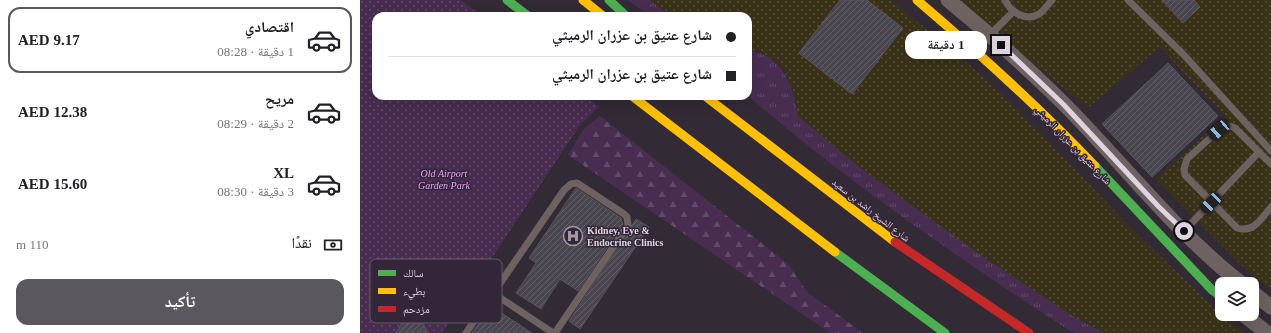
<!DOCTYPE html>
<html lang="ar">
<meta charset="utf-8">
<style>
:root{--surface:#fff;--page:#f6f6f6;--text:#202124;--muted:#757577;--line:#e0e0e0;--accent:#5a575e}
body{margin:0;font-family:"Times New Roman","Noto Naskh Arabic",serif;background:var(--page);color:var(--text);direction:rtl;height:100vh;display:flex;flex-direction:column;font-size:15px;white-space:nowrap}
*{box-sizing:border-box;margin:0}
p{font-size:13px;color:var(--muted)}
.icon{flex:none;width:22px;height:22px;fill:none;stroke:currentColor;stroke-width:2;stroke-linecap:round;stroke-linejoin:round}
.map{position:relative;flex:1;overflow:hidden;direction:ltr}
.sheet{display:flex;flex-direction:column;background:var(--surface);width:360px}
.sheet>*{flex:none}
.guide{position:absolute;left:12px;top:12px;width:380px;height:88px;border-radius:12px;box-shadow:0 4px 16px #0002;direction:rtl;display:grid;align-content:center;height:88px;padding:0 16px;background:var(--surface)}
.fabs{position:absolute;left:855px;top:277px;display:grid;gap:8px}
.fabs a{display:grid;place-items:center;width:44px;height:44px;border-radius:8px;background:var(--surface);box-shadow:0 4px 16px #0002;font-size:20px}
.end{position:absolute;width:18px;height:18px;margin:-9px;border:5px solid #ded4e1;background:#111;box-shadow:0 0 0 2px #111}
.from{border-radius:50%}
.bubble{position:absolute;height:28px;border-radius:12px;background:var(--surface);box-shadow:0 4px 16px #0002;font-size:13px;font-weight:700;line-height:28px;text-align:center;direction:rtl}
.car{position:absolute;width:12px;height:24px;margin:-12px -6px;border-radius:5px;box-shadow:0 0 3px 1px #0007;background:linear-gradient(#222 24%,#8ab4d8 0 40%,#222 0 76%,#8ab4d8 0 86%,#222 0)}
.guide b{display:flex;align-items:center;gap:14px;height:38px;font-size:15px}
.guide b+b{border-top:1px solid var(--line)}
.guide i{width:10px;height:10px;background:var(--text)}
ul{padding:7px 0 0;list-style:none}
li{display:flex;align-items:center;gap:12px;height:66px;margin:0 8px 6px;padding:0 8px;border:2px solid transparent;border-radius:12px}
li div{flex:1}
li b{display:block;font-size:15px}
li em{font-style:normal;font-weight:700}
li.on{border-color:var(--accent)}
li>.icon{width:36px;height:36px;stroke-width:1.5}
.pay{display:flex;align-items:center;gap:10px;height:44px;padding:0 16px;font-size:15px}
.pay p{margin-inline-start:auto}
.action{display:flex;gap:8px;margin-top:auto;padding:8px 16px}
.action a{flex:1;height:46px;border-radius:12px;background:var(--accent);color:#fff;font-size:16px;font-weight:700;line-height:46px;text-align:center}
main{display:flex;flex:1;min-height:0}
.map>svg:first-child{display:block}
.grass{fill:url(#grass-tufts)}
.forest{fill:url(#forest-firs)}
.sand{fill:url(#sand-dots)}
.park{fill:url(#park-dots)}
.building{fill:url(#building-hatch);stroke:#57535d}
.lines{fill:none;stroke-linecap:round;stroke-linejoin:round}
.lane{stroke:#6d625f;stroke-width:7}
.street{stroke:#6d625f;stroke-width:15}
.fast{stroke:#4caf50;stroke-width:9}
.slow{stroke:#ffc107;stroke-width:9}
.jam{stroke:#c62828;stroke-width:9}
.route{stroke:#ded4e1;stroke-width:5}
.labels{text-anchor:middle;dominant-baseline:central;stroke-width:3;stroke-linejoin:round;paint-order:stroke}
.street-label{font-size:10px;fill:#ded4e1;stroke:#342639}
.park-label{font-size:10px;font-style:italic;fill:#e8a3fe;stroke:#342639}
.poi-label{font-size:10px;font-weight:bold;fill:#ded4e1;stroke:#342639;text-anchor:start}
.key{fill:#342639;stroke:#675a6b;stroke-width:1}
.key-label{font-size:11px;fill:#ded4e1}
</style>
<main>
<div class="map">
<svg width="911" height="333" viewBox="0 0 911 333">
<defs>
<pattern id="grass-tufts" width="24" height="20" patternUnits="userSpaceOnUse"><rect width="24" height="20" fill="#482d51"/><path d="M3 7l-1-3M5 7V3M7 7l1-3M15 17l-1-3M17 17v-4M19 17l1-3" fill="none" stroke="#624b6a"/></pattern>
<pattern id="forest-firs" width="22" height="20" patternUnits="userSpaceOnUse"><rect width="22" height="20" fill="#482d51"/><path d="M5 1l3.5 6h-7zM16 11l3.5 6h-7z" fill="#624b6a"/></pattern>
<pattern id="sand-dots" width="8" height="8" patternUnits="userSpaceOnUse"><rect width="8" height="8" fill="#3a3218"/><path d="M2 2h.1M6 6h.1" fill="none" stroke="#564f39" stroke-width="1.8" stroke-linecap="round"/></pattern>
<pattern id="park-dots" width="8" height="8" patternUnits="userSpaceOnUse"><rect width="8" height="8" fill="#482d51"/><path d="M2 2h.1M6 6h.1" fill="none" stroke="#624b6a" stroke-width="1.8" stroke-linecap="round"/></pattern>
<pattern id="building-hatch" width="6" height="6" patternUnits="userSpaceOnUse"><rect width="6" height="6" fill="#4a464f"/><path d="M-1 1l2-2M0 6l6-6M5 7l2-2" fill="none" stroke="#646068"/></pattern>
</defs>
<rect width="100%" height="100%" fill="#322a35"/>
<path class="grass" d="M268 0H290L311 16H289Z
M388 50C424 56 432 84 438 116L713 316 744 333H714L707 329C597 257 488 182 388 96Z"/>
<path class="forest" d="M240 116 428 264 447 292 503 333H470L208 155 223 130Z"/>
<path class="sand" d="M290 0H531L611 66 647 99 772 229 853 307 885 333H744L713 316 622 256 503 170 438 116 434 96 425 71 413 59 397 51 388 50V16H311Z
M597 0H911V290L883 267 796 179 865 116 800 47 728 108Z"/>
<path class="park" d="M0 0H101L122 16H16V96H225L239 107 220 125 82 333H0Z"/>
<path class="building" d="M480 0H507L543 28 492 94 439 53Z
M802 0H834L840 7 823 23Z
M808 63 858 116 792 177 742 124Z
M216 188 261 218 263 224 218 291 200 279 181 309 156 293 176 263 169 258Z
M276 219 289 227 220 329 209 321Z
M131 306 172 333H112Z
M53 317 61 320 68 333H36L44 320Z"/>
<g class="lines">
<path class="lane" d="M645 0C650 12 666 22 679 14 684 11 688 4 692 0
M768 0 824 55 911 151
M630 35 654 11
M911 164 875 128 870 126 859 130 827 159 824 169 825 175 877 228C894 233 901 219 911 207
M824 231 899 152
M133 293 193 333
M106 333 204 190 211 184 217 183 264 214 267 217 268 225 195 333"/>
<path class="street" d="M588 0C628 33 667 67 703 103 763 163 815 232 882 284
M892 292 911 307
M883 314 907 333"/>
<path class="fast" d="M147 0 168 16
M249 0 266 16
M735 166 852 290 862 297
M475 252 585 333"/>
<path class="slow" d="M223 0 243 16
M557 0C619 53 679 107 735 166
M272 96 475 252
M345 96 535 242"/>
<path class="jam" d="M535 242 669 333"/>
</g>
<g class="lines">
<path class="route" d="M641 45 703 104 798 206 824 231"/>
</g>
<defs>
<symbol id="hospital-ring" viewBox="-11 -11 22 22"><circle r="9.5" fill="#342639" stroke="#a298a5" stroke-width="1.5"/><path d="M-5-5h3v3.5h4V-5h3V5h-3V1.5h-4V5h-3Z" fill="#a298a5"/></symbol>
</defs>
<g fill-rule="evenodd">
<use href="#hospital-ring" x="202" y="225" width="22" height="22"/>
</g>
<g class="labels">
<g class="street-label">
<text transform="translate(713 145) rotate(46)">شارع عتيق بن عزران الرميثي</text>
<text transform="translate(511 210) rotate(38)">شارع الشيخ راشد بن سعيد</text>
</g>
<g class="park-label">
<text x="84" y="173">Old Airport<tspan x="84" dy="12">Garden Park</tspan></text>
</g>
<g class="poi-label">
<text x="227" y="230">Kidney, Eye &amp;<tspan x="227" dy="12">Endocrine Clinics</tspan></text>
</g>
</g>
<rect x="10" y="259" width="132" height="64" rx="6" class="key"/>
<rect x="18" y="270" width="18" height="6" fill="#4caf50"/>
<rect x="18" y="288" width="18" height="6" fill="#ffc107"/>
<rect x="18" y="306" width="18" height="6" fill="#c62828"/>
<g class="key-label">
<text x="43" y="277">سالك</text>
<text x="43" y="295">بطيء</text>
<text x="43" y="313">مزدحم</text>
</g>
</svg>
<div class="fabs">
<a><svg class="icon" aria-label="layers" viewBox="0 0 24 24"><path d="M12 4l9 5-9 5-9-5zM3 14l9 5 9-5"/></svg></a>
</div>
<i class="end from" style="left:824px;top:231px"></i>
<i class="end" style="left:641px;top:45px"></i>
<div class="bubble" style="left:545px;top:31px;width:82px">1 دقيقة</div>
<i class="car" style="left:859px;top:130px;rotate:229deg"></i>
<i class="car" style="left:851px;top:203px;rotate:224deg"></i>
<div class="guide">
<b><i class="from"></i>شارع عتيق بن عزران الرميثي</b>
<b><i></i>شارع عتيق بن عزران الرميثي</b>
</div>
</div>
<section class="sheet">
<ul>
<li class="on"><svg class="icon" aria-label="car" viewBox="0 0 24 24"><path d="M5 17H2v-5l4-1 3-4h7l3 4 3 1v5h-3M9 17h6M6 11h13"/><circle cx="7" cy="17" r="2"/><circle cx="17" cy="17" r="2"/></svg><div><b>اقتصادي</b><p>1 دقيقة · 08:28</p></div><em>AED 9.17</em></li>
<li><svg class="icon" aria-label="car" viewBox="0 0 24 24"><path d="M5 17H2v-5l4-1 3-4h7l3 4 3 1v5h-3M9 17h6M6 11h13"/><circle cx="7" cy="17" r="2"/><circle cx="17" cy="17" r="2"/></svg><div><b>مريح</b><p>2 دقيقة · 08:29</p></div><em>AED 12.38</em></li>
<li><svg class="icon" aria-label="car" viewBox="0 0 24 24"><path d="M5 17H2v-5l4-1 3-4h7l3 4 3 1v5h-3M9 17h6M6 11h13"/><circle cx="7" cy="17" r="2"/><circle cx="17" cy="17" r="2"/></svg><div><b>XL</b><p>3 دقيقة · 08:30</p></div><em>AED 15.60</em></li>
</ul>
<div class="pay"><svg class="icon" aria-label="cash" viewBox="0 0 24 24"><path d="M3 7h18v10H3z"/><circle cx="12" cy="12" r="2"/></svg>نقدًا<p>110 m</p></div>
<div class="action"><a>تأكيد</a></div>
</section>
</main>
